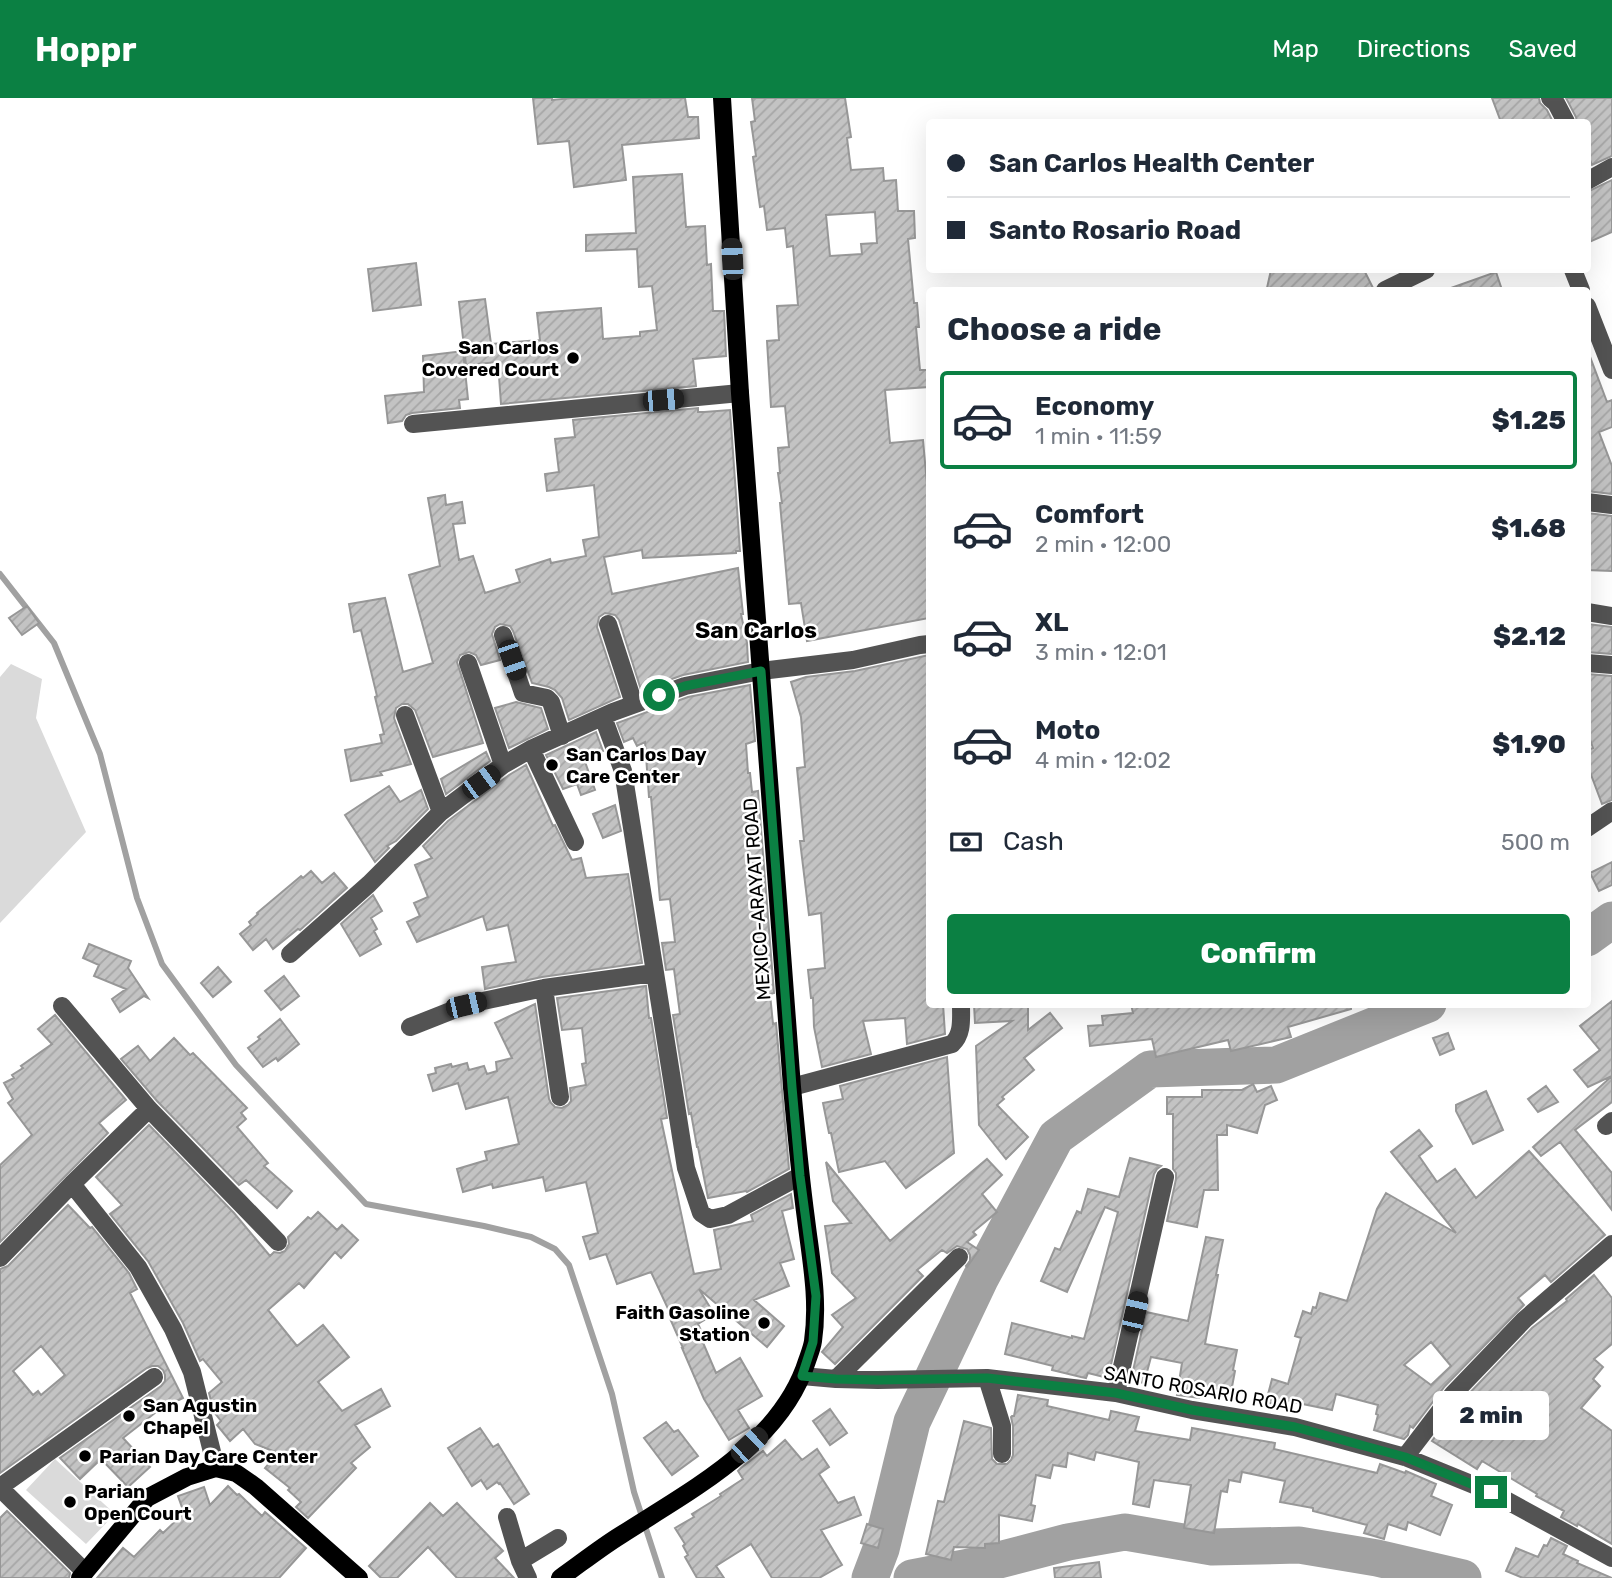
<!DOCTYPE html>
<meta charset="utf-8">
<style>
:root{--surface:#fff;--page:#f2f2f3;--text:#1f2937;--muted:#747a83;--line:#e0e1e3;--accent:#0b8043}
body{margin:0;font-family:Rubik,sans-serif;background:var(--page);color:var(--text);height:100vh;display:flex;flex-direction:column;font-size:26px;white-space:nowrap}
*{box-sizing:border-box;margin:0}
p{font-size:23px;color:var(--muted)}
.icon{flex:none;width:38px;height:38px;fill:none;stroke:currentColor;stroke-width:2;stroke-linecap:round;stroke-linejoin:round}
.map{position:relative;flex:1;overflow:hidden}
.details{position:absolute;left:926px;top:189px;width:665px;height:721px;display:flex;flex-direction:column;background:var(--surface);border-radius:7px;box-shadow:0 7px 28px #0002}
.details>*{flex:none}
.guide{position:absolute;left:926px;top:21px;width:665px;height:154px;border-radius:7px;box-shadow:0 7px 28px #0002;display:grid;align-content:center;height:154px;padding:0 21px;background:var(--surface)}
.end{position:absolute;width:32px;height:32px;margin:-16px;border:9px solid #0b8043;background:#fff;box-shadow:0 0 0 4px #fff}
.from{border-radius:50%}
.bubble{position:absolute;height:49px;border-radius:7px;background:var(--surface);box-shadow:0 7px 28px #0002;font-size:23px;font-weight:800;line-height:49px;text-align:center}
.car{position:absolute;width:21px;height:42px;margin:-21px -10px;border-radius:9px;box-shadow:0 0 5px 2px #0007;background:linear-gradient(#222 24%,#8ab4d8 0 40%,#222 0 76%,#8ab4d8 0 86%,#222 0)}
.guide b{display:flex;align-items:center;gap:24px;height:66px;font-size:26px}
.guide b+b{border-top:2px solid var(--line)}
.guide i{width:18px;height:18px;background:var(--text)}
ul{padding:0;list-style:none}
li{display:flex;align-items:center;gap:21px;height:98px;margin:0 14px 10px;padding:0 7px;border:4px solid transparent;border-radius:7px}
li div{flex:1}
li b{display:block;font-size:26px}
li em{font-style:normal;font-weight:800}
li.current{border-color:var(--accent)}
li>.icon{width:63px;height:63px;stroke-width:1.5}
h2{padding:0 21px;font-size:32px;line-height:84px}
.pay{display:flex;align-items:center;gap:18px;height:77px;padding:0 21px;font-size:26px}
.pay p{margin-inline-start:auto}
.button{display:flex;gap:14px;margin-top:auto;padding:14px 21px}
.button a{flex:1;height:80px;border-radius:7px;background:var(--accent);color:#fff;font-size:28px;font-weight:800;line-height:80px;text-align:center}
header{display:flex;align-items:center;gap:42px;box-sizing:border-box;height:98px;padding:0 35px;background:var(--accent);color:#fff}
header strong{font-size:33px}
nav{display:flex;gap:38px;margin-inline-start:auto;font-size:24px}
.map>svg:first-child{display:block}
.green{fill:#dadada}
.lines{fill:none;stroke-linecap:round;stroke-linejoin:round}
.stream{stroke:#a1a1a1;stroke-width:6}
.river{stroke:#a1a1a1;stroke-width:37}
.building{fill:url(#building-hatch);stroke:#979797;stroke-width:2;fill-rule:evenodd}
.minor{stroke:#535353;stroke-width:18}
.major{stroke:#000;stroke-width:18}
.route{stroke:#0b8043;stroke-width:9}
.poi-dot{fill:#000;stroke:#fff;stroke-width:2.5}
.labels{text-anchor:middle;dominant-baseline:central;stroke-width:5;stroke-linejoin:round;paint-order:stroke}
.poi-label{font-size:19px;font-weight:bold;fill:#000;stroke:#fff;text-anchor:start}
.street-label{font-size:19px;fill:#000;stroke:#fff}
.quarter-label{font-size:23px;font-weight:bold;fill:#000;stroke:#fff}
</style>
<header>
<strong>Hoppr</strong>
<nav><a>Map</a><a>Directions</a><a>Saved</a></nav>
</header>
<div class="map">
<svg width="1612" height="1480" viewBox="0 0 1612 1480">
<defs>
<pattern id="building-hatch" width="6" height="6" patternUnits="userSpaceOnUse" patternTransform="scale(1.75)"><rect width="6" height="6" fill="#c3c3c3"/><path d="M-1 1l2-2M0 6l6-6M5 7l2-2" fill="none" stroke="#a6a6a6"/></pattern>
</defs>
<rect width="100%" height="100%" fill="#fff"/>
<path class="green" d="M11 566 42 581 36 620 86 734 0 825V579Z
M55 1361 115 1416 86 1446 26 1392Z"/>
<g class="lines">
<path class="stream" d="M0 476 54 545 100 656 137 800 162 866 236 967 366 1106 484 1128 531 1139 555 1151 569 1167 612 1296 634 1394 662 1480"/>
<path class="river" d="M1587 840 1612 822
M870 1480 881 1451 912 1324 980 1181 1056 1039 1150 971 1276 967 1428 906
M912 1480 980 1467 1068 1444 1125 1434 1212 1449 1299 1447 1377 1460 1463 1480"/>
</g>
<path class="building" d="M533 0H552V2L572 0H685L688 19H698L699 40 622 47 626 82 574 89 569 43 538 46Z
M752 0H845L851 39 847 40 851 72 883 70 884 83 896 82 898 113H914L915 140 908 141 914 205H917L919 229H916L920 272H929V289L885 292 890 345 923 342 927 386H929V520L807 543 801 505 789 506 780 405H782L778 375H780L778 350 789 349 785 308 771 309 767 243 779 242 777 208 798 207 793 148 787 149 785 130 767 132 764 108 760 109 753 59 756 58 751 24 755 23ZM875 114 877 145 861 146 862 156 830 158 826 117Z
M1492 0H1539L1540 5 1547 12 1553 24H1501Z
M1566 0H1612V58L1592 67 1587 54V24H1577L1576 19Z
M682 76 686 129 705 128 707 167 711 166 713 213H724L726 258 693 261 696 288 501 306 498 264 466 267 459 204 485 201 491 246 540 242 537 215 601 210 603 241 640 238V234L657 232 652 188 639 189 637 151 586 153V137L636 135 633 79Z
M1612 82V134L1587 145V94Z
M416 165 421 207 373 213 368 171Z
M1271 172H1364L1374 192H1279L1267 190Z
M1496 174 1502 192H1451V190Z
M463 253 468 301 459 302 460 310 412 315 406 317 402 323 388 325 385 298 424 294 423 258Z
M1587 256H1589L1607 304 1612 302V329L1599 334 1612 368V396L1587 393Z
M698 310V314H704L730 312 740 453H736V455L643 460 642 452 604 459 612 496 738 470 743 516H741L747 545 748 564 683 577 641 592 619 522 615 517 605 515 599 519 597 529 620 599 569 622 562 600 555 592 549 589 532 585 513 533 510 528 500 526 495 529 492 536 500 562 481 567 476 557 469 554 460 557 457 564 483 645 433 659 415 612 408 606H402L396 610 394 620 411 666 380 674 382 677 351 683 345 652 382 645 380 637 384 636 375 599 377 598 361 532 354 534 349 506 385 500 403 574 433 565 409 477 440 468 428 400 445 397 446 407 462 404 465 425 453 426 459 462 473 458 485 495 520 484 516 472 550 461 551 465 586 458 583 442 599 439 594 387 547 393 545 376 559 374 555 341 575 339 573 322Z
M1587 415 1612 418V473L1587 472Z
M27 508 39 525 22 537 9 520Z
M1587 526 1612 529V556L1587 554Z
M929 557V906H943L945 936 907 946 905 920 863 923 871 956 822 969 814 929 813 900H811L808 872 825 870 821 815 809 817 800 743H804L797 670 805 669 801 619 791 584 806 579 855 573Z
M1587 576 1612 578V702L1602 706 1587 666V652L1593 650 1587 633 1590 614H1587Z
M750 587 755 643 746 646 748 675H750L752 694 758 693 774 895 770 896 773 926 776 925 789 1071 747 1094 746 1093 708 1100 698 1049H697L691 1015 689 1016 673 917 680 916 674 871 666 872 662 845 675 844 670 801 660 802 651 699H649L645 644 637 648 633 640 624 644 617 625 688 599Z
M516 604 541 610 548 631 509 650 495 610Z
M596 634 603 653 584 661 595 692 581 697 577 686 563 691 546 657Z
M486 654 490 663 446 696 441 681Z
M526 667 553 728 555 727 572 762 581 760 586 780 628 776 642 865 542 879 485 891 482 869 516 864 508 827 487 832 483 818 417 844 407 824 420 818 414 805 428 799 415 767 432 760 423 748 448 723 509 677Z
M389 688 400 704 421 692 428 711 396 743 387 748 389 750 375 764 345 717Z
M615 707 621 733 603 740 593 716Z
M1612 764V787L1599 793 1590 775Z
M311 773 322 785 334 775 347 790 300 832 298 831 273 851 266 841 253 852 240 836 251 827 249 824 258 816 257 815 301 778 303 780Z
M373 797 382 813 371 820 377 831 374 833 381 846 360 858 341 826Z
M89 846 131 863 128 870 148 900 144 898 120 914 112 901 126 891 94 878 99 867 83 860Z
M218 869 231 884 213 899 201 885Z
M284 878 299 898 281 912 265 893Z
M646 888 649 920H651L667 1020 661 1021 694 1176 721 1171 714 1132 753 1123 751 1117 791 1096 793 1110 782 1113 794 1161 780 1165 789 1188 754 1202 784 1228 767 1249 699 1191 714 1216 698 1226 704 1239 701 1240 716 1275 740 1260 762 1298 738 1312 749 1330 729 1342 704 1301 682 1250H683L668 1216 670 1215 651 1174 617 1186 606 1156 590 1161 583 1139 598 1135 586 1084 546 1093 543 1079 493 1090 492 1086 463 1094 457 1071 487 1062 485 1054 519 1046 508 999 466 1011 458 985 433 993 428 977 436 975 435 970 451 966 452 969 467 965 469 972 484 968 487 976 497 973 496 964 512 960 495 925 535 906 549 1001 551 1005 555 1009 562 1010 568 1007 571 1003 570 990 586 987 582 966 586 965 582 930 562 932 557 900Z
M1612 903V978L1588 989 1574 972 1600 952 1580 928Z
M974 906H1028V932L1050 915 1062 930 1024 960 1034 972 1002 999 1004 1001 997 1007 1028 1039 1006 1061 979 1027 976 948 1012 923 975 925Z
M1131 906H1351V911L1288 929 1291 939 1231 953 1228 942 1156 959 1152 941 1090 948 1088 928 1103 927 1102 918 1133 915Z
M55 917 126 1002 99 1025 108 1035 0 1144V1067L32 1037 8 1005 13 1001 4 985 14 980 12 977 23 970 21 968 52 946 38 931Z
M280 921 299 946 278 963 276 960 263 969 248 950 260 941 258 939Z
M1448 935 1454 951 1440 957 1433 940Z
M174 940 190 957 193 955 247 1010 241 1015 246 1021 237 1029 268 1065 264 1068 292 1093 277 1110 246 1082 239 1087 157 1003 121 961 138 948 150 963Z
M947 959 954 1055 906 1090 885 1063 839 1074 831 1035H829L823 1005 843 1001 840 988Z
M1612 978V1004L1575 1032 1612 1075V1112L1560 1044 1541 1058 1533 1049Z
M1253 986 1257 994 1271 988 1277 1002 1265 1007 1257 1035 1227 1027V1037H1217L1218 1092H1204L1197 1129 1167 1123 1176 1081V1075L1173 1071V1016H1167V999H1202V992H1242Z
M1546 988 1558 1004 1538 1014 1528 1001Z
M1486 993 1503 1032 1473 1046 1456 1013V1007Z
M149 1027 234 1115 270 1158 274 1154 280 1155 285 1153 289 1146 288 1139 308 1119 311 1121 318 1114 337 1132 342 1127 358 1142 341 1160 335 1154 304 1190 299 1185 268 1212 297 1248 323 1227 349 1259 318 1284 342 1313 381 1291 390 1308 355 1327 370 1349 351 1365 356 1370 308 1420 296 1409 301 1404 288 1392 290 1390 265 1370 278 1355 255 1346 243 1331 230 1343 217 1327 221 1323 214 1314 209 1295 222 1284 203 1261 200 1263 183 1225 148 1163 110 1116 122 1107 96 1079Z
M1419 1032 1432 1048 1419 1058 1437 1084 1455 1071 1476 1100 1529 1053 1605 1137 1551 1184 1545 1177 1518 1200 1524 1207 1445 1288 1413 1330 1410 1328 1408 1337 1404 1341 1374 1332 1378 1317 1376 1316 1378 1307 1336 1296 1332 1312 1283 1302 1281 1308 1266 1304 1272 1281 1288 1286 1301 1240 1295 1238 1303 1213 1311 1216 1313 1209 1316 1210 1320 1195 1347 1203 1377 1111 1386 1095 1456 1135 1391 1054ZM1431 1244 1451 1268 1431 1287 1404 1267Z
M1130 1060 1161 1068 1157 1071 1154 1076 1108 1280 1088 1275 1086 1280 1081 1279 1052 1272 1053 1268 1005 1256 1012 1225 1072 1240V1238L1084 1241 1118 1114 1105 1109 1067 1194 1041 1183 1055 1150 1060 1152 1077 1113 1081 1115 1088 1091 1119 1099Z
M987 1061 1002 1077 982 1096 997 1114 973 1134 976 1137 967 1144 979 1152 967 1169 966 1168 970 1163V1157L967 1151 957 1148 947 1155 942 1152 917 1172 923 1178 835 1266 822 1254 843 1229 832 1217 856 1200 832 1175 825 1128 851 1125 833 1103 826 1064 890 1143Z
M68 1107 90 1130 92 1129 129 1175 137 1191 130 1195 183 1300 160 1311 123 1340 150 1369 128 1389 101 1361 80 1381 60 1360 161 1288 165 1283V1277L163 1272 158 1268H152L147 1270 0 1375V1171L8 1168ZM41 1248 65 1277 41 1297 38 1293 33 1297 13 1273Z
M1206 1139 1223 1142 1216 1177H1218L1205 1246 1237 1252 1233 1272 1235 1273 1231 1294 1201 1288 1199 1300 1177 1297 1182 1265 1151 1259 1144 1285 1131 1282 1146 1214 1188 1223Z
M1594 1177 1612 1200V1246L1594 1261 1603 1269 1593 1281 1600 1288 1581 1310 1612 1333V1446L1578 1426 1577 1428 1561 1419 1564 1413 1536 1398 1537 1396 1482 1363 1477 1371 1432 1343 1462 1303 1532 1230 1567 1203 1566 1201Z
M1018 1297 1048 1302 1047 1308 1109 1322 1111 1313 1139 1319 1135 1333 1190 1342 1192 1330 1275 1345 1274 1351 1377 1375 1380 1366 1405 1375 1406 1373 1436 1386 1431 1398 1452 1407 1440 1437 1408 1424 1406 1432 1388 1426 1384 1441 1364 1435 1367 1427 1313 1413V1410L1280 1404 1285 1383 1242 1374 1240 1384 1229 1382 1227 1394 1221 1393 1214 1435 1184 1430 1191 1387 1154 1382 1149 1409 1133 1406 1139 1364 1096 1354 1094 1362 1068 1355 1066 1369 1053 1367 1050 1380 1036 1377 1031 1407 1035 1408 1032 1423 999 1417V1445L985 1446V1450L954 1449 951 1462 926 1456 938 1403 944 1404 964 1323 991 1330 992 1361 997 1366H1007L1011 1362 1013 1357V1328L1011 1319 1012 1318H1014Z
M830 1311 847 1335 830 1347 813 1323Z
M666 1324 674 1334 678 1332 698 1358 672 1377 644 1340Z
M480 1330 493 1349 498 1346 529 1396 514 1406 500 1385 499 1386 497 1384 487 1391 481 1382 472 1388 448 1350Z
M785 1342 802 1362 817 1351 829 1369 819 1376 838 1405 854 1399 861 1417 821 1432 842 1467 819 1480H772L751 1446 716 1468 724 1480H697L685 1459 688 1457 683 1448 685 1446 675 1430 694 1419 692 1416 721 1398 720 1396 743 1381 738 1373 741 1370 763 1353 767 1358Z
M228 1388 237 1397 239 1396 262 1418 265 1414 306 1450 279 1480H97L123 1450 134 1459 160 1432 163 1435 184 1415 178 1398 204 1389 210 1407Z
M430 1405 443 1418 457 1405 503 1453 495 1460 514 1480H457L428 1449 397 1480H381L369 1468Z
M7 1413 70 1475 69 1480H0V1420Z
M867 1426 883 1431 878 1450 861 1445Z
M1551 1440 1567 1448 1563 1456 1578 1463 1577 1465 1612 1480H1523L1506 1473 1516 1450 1538 1459 1544 1447 1547 1448Z
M1099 1464 1101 1480H1055L1054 1470Z"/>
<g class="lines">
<path class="minor" d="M1550 0 1556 5 1566 24
M1587 83 1612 69
M1573 172 1581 192
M1385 192 1426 172
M1587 208 1612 272
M413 326 740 295
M1587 404 1612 407
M1587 514 1612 518
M608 526 634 606
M503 537 523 595 547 600 551 604 562 638
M468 565 503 667
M1587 565 1612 567
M405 617 441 714
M603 619 623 673 686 1070 701 1115 710 1121 728 1117 800 1078
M531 651 575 744
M1587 730 1612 713
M290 856 369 786 441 714 503 667 531 651 613 614 685 588 761 573 853 562 920 547 929 546
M544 890 560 999
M62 908 149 1011 278 1144
M410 929 466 907 483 903 544 890 654 875
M792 989 952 946C963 936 961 921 961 906
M1606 1028 1612 1023
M72 1086 138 1169 173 1231 192 1274 216 1370
M0 1160 72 1086 149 1011
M802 1278 836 1281 878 1282 987 1280 1116 1295 1192 1312 1295 1329 1405 1359 1491 1394 1612 1460
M987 1280 1002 1328V1356
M836 1281 959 1159
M1116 1295 1165 1079
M1405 1359 1453 1296 1524 1222 1612 1146
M0 1389 154 1279
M0 1390 85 1474
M507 1419 520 1463 528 1480
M520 1463 558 1440"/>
<path class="major" d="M80 1480 147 1400 187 1379 216 1370 236 1375 256 1389 359 1480
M560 1480C580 1466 600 1450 621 1437 689 1393 781 1346 807 1263 809 1257 812 1250 813 1243 819 1202 811 1162 806 1121 800 1077 796 1033 792 989L740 295 722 0"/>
</g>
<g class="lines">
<path class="route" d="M659 597 685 588 761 573 792 989 800 1078 816 1198 813 1244 802 1278 836 1281 878 1282 987 1280 1116 1295 1192 1312 1295 1329 1405 1359 1491 1394"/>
</g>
<g class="poi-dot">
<circle cx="573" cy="260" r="7"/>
<circle cx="552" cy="667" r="7"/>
<circle cx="764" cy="1225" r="7"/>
<circle cx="129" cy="1318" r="7"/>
<circle cx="85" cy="1358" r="7"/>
<circle cx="70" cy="1404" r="7"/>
</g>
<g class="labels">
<g class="poi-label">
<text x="559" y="249" text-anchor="end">San Carlos<tspan x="559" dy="22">Covered Court</tspan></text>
<text x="566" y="656">San Carlos Day<tspan x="566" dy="22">Care Center</tspan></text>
<text x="750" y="1214" text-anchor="end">Faith Gasoline<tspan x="750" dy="22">Station</tspan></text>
<text x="143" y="1307">San Agustin<tspan x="143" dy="22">Chapel</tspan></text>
<text x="99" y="1358">Parian Day Care Center</text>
<text x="84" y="1393">Parian<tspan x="84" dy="22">Open Court</tspan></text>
</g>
<g class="street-label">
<text transform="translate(757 801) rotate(-94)">MEXICO-ARAYAT ROAD</text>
<text transform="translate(1203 1292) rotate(10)">SANTO ROSARIO ROAD</text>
</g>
<g class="quarter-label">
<text x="756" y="532">San Carlos</text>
</g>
</g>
</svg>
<i class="end from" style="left:659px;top:597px"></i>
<i class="end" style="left:1491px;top:1394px"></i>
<div class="bubble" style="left:1433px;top:1293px;width:116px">2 min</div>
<i class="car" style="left:732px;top:161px;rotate:357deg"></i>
<i class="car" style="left:663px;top:302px;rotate:85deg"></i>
<i class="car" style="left:512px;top:562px;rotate:161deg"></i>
<i class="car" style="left:481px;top:684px;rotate:54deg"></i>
<i class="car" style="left:466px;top:907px;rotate:77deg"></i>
<i class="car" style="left:1135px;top:1214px;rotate:13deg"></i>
<i class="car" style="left:749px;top:1347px;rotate:47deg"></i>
<div class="guide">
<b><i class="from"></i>San Carlos Health Center</b>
<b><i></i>Santo Rosario Road</b>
</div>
<section class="details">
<h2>Choose a ride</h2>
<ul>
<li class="current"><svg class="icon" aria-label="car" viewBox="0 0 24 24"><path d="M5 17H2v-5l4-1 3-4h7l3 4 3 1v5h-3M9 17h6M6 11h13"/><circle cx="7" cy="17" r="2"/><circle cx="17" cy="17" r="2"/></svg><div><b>Economy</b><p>1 min · 11:59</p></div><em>$1.25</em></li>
<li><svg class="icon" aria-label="car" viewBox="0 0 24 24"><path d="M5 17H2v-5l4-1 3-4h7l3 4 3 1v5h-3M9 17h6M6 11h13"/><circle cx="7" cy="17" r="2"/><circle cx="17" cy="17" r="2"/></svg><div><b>Comfort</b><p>2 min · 12:00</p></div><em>$1.68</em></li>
<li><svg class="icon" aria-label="car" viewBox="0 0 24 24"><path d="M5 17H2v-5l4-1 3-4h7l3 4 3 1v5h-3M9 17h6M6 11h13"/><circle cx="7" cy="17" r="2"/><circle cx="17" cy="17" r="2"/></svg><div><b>XL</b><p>3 min · 12:01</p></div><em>$2.12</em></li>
<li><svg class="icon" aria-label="car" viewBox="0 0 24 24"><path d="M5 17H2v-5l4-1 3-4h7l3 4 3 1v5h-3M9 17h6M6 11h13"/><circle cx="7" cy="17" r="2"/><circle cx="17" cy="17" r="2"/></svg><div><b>Moto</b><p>4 min · 12:02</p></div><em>$1.90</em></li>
</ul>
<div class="pay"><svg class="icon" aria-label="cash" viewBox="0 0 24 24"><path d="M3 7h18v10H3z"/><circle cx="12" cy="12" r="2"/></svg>Cash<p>500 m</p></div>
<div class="button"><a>Confirm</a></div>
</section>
</div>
